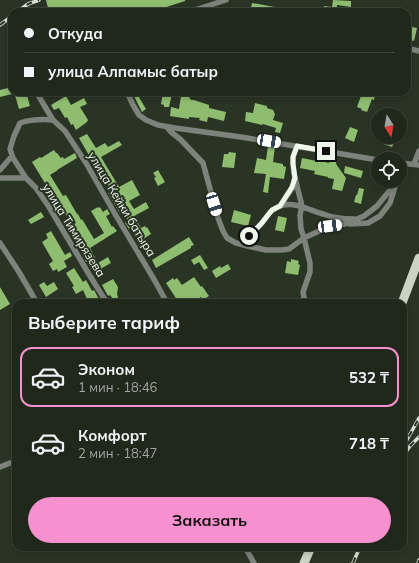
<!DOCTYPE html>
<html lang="ru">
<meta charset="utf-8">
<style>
:root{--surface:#20271b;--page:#2d3328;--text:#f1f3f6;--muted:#a2a5a3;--line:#3d443a;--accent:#f790ce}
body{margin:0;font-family:Mulish,sans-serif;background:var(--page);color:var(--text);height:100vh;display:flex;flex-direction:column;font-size:15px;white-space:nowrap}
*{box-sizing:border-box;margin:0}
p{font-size:13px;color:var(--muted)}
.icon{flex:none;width:22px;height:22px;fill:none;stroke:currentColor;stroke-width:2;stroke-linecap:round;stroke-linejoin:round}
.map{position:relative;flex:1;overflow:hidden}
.drawer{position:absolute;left:12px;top:299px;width:395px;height:252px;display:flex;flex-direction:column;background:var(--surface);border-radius:12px;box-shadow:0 2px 6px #0003,0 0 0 1px var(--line)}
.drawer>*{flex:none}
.banner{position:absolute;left:8px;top:8px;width:403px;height:88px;border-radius:12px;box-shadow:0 2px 6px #0003,0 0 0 1px var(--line);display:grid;align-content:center;height:88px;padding:0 16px;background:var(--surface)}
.needle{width:26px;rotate:169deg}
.tools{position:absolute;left:371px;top:108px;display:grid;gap:8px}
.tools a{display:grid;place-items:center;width:36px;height:36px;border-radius:50%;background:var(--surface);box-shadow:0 2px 6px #0003,0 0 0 1px var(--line);font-size:20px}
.end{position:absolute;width:18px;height:18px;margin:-9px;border:5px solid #eff6eb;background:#111;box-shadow:0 0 0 2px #111}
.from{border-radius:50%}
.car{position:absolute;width:12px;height:24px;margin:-12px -6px;border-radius:5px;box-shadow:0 0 3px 1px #0007;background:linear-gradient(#fff 24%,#345 0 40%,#fff 0 76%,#345 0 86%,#fff 0)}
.banner b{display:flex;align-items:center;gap:14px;height:38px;font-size:15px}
.banner b+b{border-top:1px solid var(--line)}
.banner i{width:10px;height:10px;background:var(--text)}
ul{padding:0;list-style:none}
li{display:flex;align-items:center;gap:12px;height:60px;margin:0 8px 6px;padding:0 8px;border:2px solid transparent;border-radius:12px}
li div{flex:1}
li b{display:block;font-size:15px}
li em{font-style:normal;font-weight:700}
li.active{border-color:var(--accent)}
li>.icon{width:36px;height:36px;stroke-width:1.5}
h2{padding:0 16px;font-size:18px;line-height:48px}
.action{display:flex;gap:8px;margin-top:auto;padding:8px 16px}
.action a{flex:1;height:46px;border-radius:24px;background:var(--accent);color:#111;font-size:16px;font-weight:700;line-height:46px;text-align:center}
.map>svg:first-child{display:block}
.building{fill:#8fbd70}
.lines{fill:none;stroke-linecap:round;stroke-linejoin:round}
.minor{stroke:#7d827a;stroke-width:5.5}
.primary{stroke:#c9d4c3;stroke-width:9}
.rail-casing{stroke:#d9e1d5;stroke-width:3.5}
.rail{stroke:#2a3424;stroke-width:2;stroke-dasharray:6;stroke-linecap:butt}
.route{stroke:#eff6eb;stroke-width:5}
.labels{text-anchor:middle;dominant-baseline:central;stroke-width:4;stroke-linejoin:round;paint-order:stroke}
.street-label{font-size:12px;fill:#eff6eb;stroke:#2a3424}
</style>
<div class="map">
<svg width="419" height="563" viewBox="0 0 419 563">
<rect width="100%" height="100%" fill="#2a3424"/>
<path class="building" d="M46 0H185V1L151 12H49Z
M333 0 351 1V7L337 5V8H346L345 12H323L324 6 332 7Z
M252 3 286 9 285 12H250Z
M407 26 417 28 414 41 407 39Z
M12 87V94L0 97V90Z
M26 92 30 106 19 109 15 95Z
M352 92H365L375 95 374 100 372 99 367 112 361 110 362 109 357 107 361 96 352 94Z
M163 93 172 94 169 107H164V105L161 104Z
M137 94 146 109 142 112 134 96Z
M66 96 71 105 84 98 87 104 80 107 88 120 87 122 76 130 73 124 71 125 67 117 65 118 59 108 54 110 51 105Z
M181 96 189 97 191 100H194L209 105V108L226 112 224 121 208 117 207 122 199 120 200 118 189 117V119L170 116 171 107 179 109Z
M255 103 267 106V108L273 110 275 114 273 120 283 123 280 133 275 132 276 128 263 124 262 125 245 121 246 112 253 113Z
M350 127 358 130 354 142 345 138Z
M87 134 96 148 105 143 108 147 119 141 122 145 101 157 119 187 132 180 140 195 129 201 134 209 146 202 149 208 134 216 141 228 145 226 146 228 147 227 151 234 140 241 132 227 129 229 125 223 128 221 123 212 120 214 119 212 108 193 112 191 101 174 102 173 96 163 94 164 79 138Z
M386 137H397L392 147 383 144Z
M268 146 275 147 273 162 283 164V166L286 167 284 179 270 177 268 193 263 192 266 174 254 173 257 158 266 160Z
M54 150 56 153H57L61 158 63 157 64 159 75 153 77 158 57 170H58L50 175 63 196 66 195 77 214H78L81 220 82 219 94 239 104 233 91 211 98 207 99 208 100 207 103 212 107 209 110 214 106 216 112 227 113 226 117 231 90 248 98 263 108 257 111 263 102 268V269L95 273 89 260 86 262 82 253 84 252 76 238 73 239 67 228 76 223 71 214 67 216 63 212 62 213 58 205 60 204 54 194 53 192 51 193 32 162 40 157 41 158Z
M229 152 236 153 234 168 222 167 224 154H228Z
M330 156 337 157 336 164 346 178 342 191 332 189 334 179 328 178V177L314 174 315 171 300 168 302 158 321 162V161L329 163Z
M345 166 363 171 361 178 344 173Z
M158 170 165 182 158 186 154 178 156 177 153 173Z
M359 188 364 189 361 204 354 202 356 195H357Z
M234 210 251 215 248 226 231 222Z
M41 212 44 217 31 224 28 220Z
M278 216 287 218 284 232 275 230Z
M51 231 65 255 70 252 72 256 64 261 67 267 58 272 57 269 53 271 49 264 53 261 42 242 48 238 46 234Z
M189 237 194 245 191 246V248L156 268 152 260Z
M200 255 208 268 204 270 199 262 194 265 191 260Z
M291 259 299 261 298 264 300 265 298 275 285 273 287 261 291 262Z
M228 264 231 269 216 278 212 271 220 266 221 268Z
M74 268 83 282 86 280 92 291 94 290 101 303H80L87 299 83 290 76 294 72 287 74 286 66 273Z
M194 277 201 287 202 286 209 296 203 300 201 297 191 303H179L166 283 173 278 174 280 177 278 182 285Z
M113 279 118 287 117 294 118 297 116 300 113 299 110 295 108 296 102 285Z
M44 282 47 286 54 282 58 289 46 297 39 285Z
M0 287 10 304 0 310Z"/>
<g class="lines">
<path class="minor" d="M189 12 226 0
M407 48 419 51
M37 92 38 95 53 120 65 131 86 163 115 214 155 281 167 303
M127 92 133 105 139 115 146 120 158 125 175 128 241 137 378 160
M53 120C41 119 32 119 20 123L14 136 10 149 13 158 26 178 36 188 49 207 90 276 107 303
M167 127 171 132 180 139 203 163 218 218 223 231 227 238 236 243 252 247 266 250H282L289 249 304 238 330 226 345 224 364 216 377 206 395 184 396 181
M297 146 293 157V164L294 174 302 206 300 215 301 229 304 238 310 263V272L303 292 305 303
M400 163 419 165
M414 164 419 151
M0 170 12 156
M400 172 403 163
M0 178H26
M280 206 293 187 294 180
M350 224 368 223 380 216 390 203 395 187
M0 243 19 272 37 303
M241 244C247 237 255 231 261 224 265 220 268 213 273 210 289 198 306 209 323 214 333 218 343 219 354 219
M0 467 10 463 16 462
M245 547 254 563"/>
<path class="primary" d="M402 303 419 258
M304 563 311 547"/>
<defs>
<path id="rail" d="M17 12 28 4 39 0
M0 25 12 16
M403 447 419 418
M403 456 410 446 419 437
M353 563 360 547
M418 563 419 560"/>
</defs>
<use href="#rail" class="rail-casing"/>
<use href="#rail" class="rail"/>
</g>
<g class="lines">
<path class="route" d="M249 236 261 224 272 210 280 206 292 187 295 178 293 164V157L297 146 326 151"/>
</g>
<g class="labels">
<g class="street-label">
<text transform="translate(122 204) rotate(59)">улица Кейки батыра</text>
<text transform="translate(74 230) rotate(58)">улица Тимирязева</text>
</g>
</g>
</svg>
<div class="tools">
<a><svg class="needle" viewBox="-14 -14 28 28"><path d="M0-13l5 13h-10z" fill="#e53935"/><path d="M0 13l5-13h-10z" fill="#a2a5a3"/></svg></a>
<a><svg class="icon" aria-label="locate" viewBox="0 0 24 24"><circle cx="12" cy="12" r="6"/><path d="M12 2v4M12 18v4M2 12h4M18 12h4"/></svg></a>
</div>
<i class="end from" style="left:249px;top:236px"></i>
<i class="end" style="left:326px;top:151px"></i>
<i class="car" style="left:269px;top:141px;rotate:99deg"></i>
<i class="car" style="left:214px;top:204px;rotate:163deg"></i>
<i class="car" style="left:330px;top:226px;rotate:83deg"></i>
<div class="banner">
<b><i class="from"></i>Откуда</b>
<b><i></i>улица Алпамыс батыр</b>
</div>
<section class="drawer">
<h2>Выберите тариф</h2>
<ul>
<li class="active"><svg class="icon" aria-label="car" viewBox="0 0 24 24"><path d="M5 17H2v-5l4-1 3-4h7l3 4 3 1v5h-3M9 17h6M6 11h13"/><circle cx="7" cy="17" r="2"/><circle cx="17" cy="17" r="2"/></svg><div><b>Эконом</b><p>1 мин · 18:46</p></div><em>532 ₸</em></li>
<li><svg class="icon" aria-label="car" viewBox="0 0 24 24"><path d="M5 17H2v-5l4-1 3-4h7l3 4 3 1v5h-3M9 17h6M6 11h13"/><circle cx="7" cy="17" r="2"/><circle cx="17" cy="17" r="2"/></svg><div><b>Комфорт</b><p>2 мин · 18:47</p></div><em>718 ₸</em></li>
</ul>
<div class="action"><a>Заказать</a></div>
</section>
</div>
